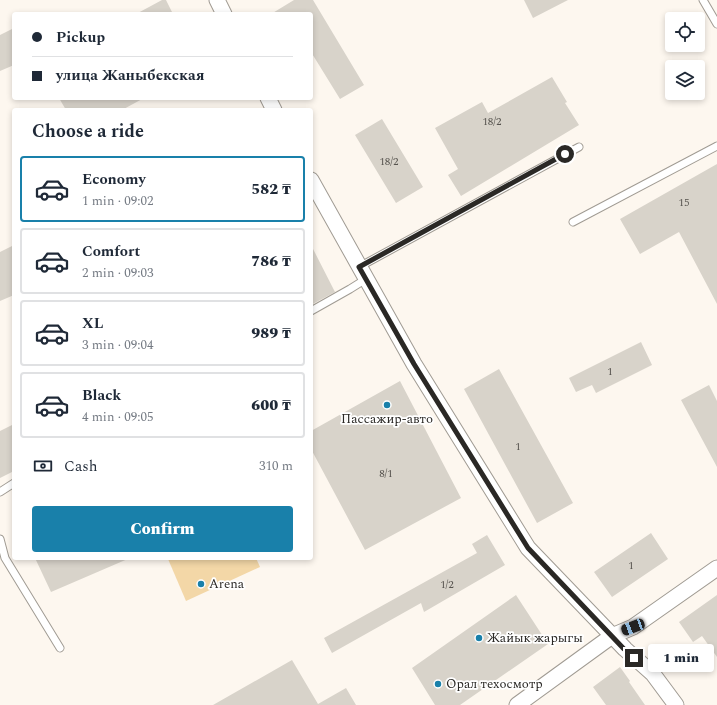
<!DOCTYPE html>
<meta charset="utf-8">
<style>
:root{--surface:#fff;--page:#f2f2f3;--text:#1f2937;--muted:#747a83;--line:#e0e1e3;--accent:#1980aa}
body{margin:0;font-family:Spectral,serif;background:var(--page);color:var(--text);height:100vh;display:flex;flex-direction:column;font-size:15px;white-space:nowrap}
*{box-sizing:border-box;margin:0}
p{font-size:13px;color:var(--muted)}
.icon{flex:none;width:22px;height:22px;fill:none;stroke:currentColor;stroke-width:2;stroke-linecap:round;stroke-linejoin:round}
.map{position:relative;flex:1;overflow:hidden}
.panel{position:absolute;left:12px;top:108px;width:301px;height:452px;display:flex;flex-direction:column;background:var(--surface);border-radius:4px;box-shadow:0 2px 6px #0003}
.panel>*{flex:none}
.hud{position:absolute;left:12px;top:12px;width:301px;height:88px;border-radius:4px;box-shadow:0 2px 6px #0003;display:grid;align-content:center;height:88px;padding:0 20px;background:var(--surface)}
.controls{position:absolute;left:665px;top:12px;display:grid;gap:8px}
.controls a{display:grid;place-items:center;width:40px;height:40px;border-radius:4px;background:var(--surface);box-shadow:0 2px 6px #0003;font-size:20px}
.end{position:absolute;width:18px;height:18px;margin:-9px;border:5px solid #2a2825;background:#fff;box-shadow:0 0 0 2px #fff}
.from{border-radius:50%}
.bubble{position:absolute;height:28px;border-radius:4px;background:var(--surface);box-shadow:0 2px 6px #0003;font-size:13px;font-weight:800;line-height:28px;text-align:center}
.car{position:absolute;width:12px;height:24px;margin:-12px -6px;border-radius:5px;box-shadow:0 0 3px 1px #0007;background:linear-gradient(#222 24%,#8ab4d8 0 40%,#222 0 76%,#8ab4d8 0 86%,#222 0)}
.hud b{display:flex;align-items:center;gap:14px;height:38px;font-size:15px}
.hud b+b{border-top:1px solid var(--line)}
.hud i{width:10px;height:10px;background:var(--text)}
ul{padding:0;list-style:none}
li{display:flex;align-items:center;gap:12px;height:66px;margin:0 8px 6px;padding:0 12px;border:2px solid var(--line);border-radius:4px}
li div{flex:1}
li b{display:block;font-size:15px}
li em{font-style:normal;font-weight:800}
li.active{border-color:var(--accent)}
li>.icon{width:36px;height:36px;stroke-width:1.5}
h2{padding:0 20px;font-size:18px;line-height:48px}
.pay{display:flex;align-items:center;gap:10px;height:44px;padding:0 20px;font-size:15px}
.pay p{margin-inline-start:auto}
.cta{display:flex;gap:8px;margin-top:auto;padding:8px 20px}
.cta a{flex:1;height:46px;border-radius:4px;background:var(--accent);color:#fff;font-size:16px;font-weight:800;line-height:46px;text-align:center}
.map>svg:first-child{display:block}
.green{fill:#f3d7a7}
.building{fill:#d8d3ca}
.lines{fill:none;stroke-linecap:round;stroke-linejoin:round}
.service-casing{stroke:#a09b93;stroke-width:9}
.minor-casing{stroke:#a09b93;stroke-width:17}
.service{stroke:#fff;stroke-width:7}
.minor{stroke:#fff;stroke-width:15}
.route{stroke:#2a2825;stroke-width:5}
.poi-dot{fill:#1980aa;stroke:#fff;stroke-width:1.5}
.labels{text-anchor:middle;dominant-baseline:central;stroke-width:3.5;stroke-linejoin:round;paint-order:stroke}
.number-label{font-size:11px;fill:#56534e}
.poi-label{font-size:13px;fill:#2a2825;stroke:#fff;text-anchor:start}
</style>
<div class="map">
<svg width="717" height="705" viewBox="0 0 717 705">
<rect width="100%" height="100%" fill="#fdf7ef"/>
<path class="green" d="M170 558H256L260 567 186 601 168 559Z"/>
<path class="building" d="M162 0H166L173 14H136Z
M294 0H313L364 85 340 99 311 52V14H271Z
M524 0H568L533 18Z
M14 28V65L0 71V35Z
M552 77 567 102 565 103 579 125 461 196 448 175 458 169 435 128 482 102 488 113Z
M59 98H144L122 110H66Z
M382 119 423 187 396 203 355 135Z
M717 164V304L679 232 640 254 620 219Z
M14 245V295L0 301V252Z
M311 245 335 292 311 305Z
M641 342 652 365 596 393 592 385 576 392 569 378Z
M499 369 573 503 537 523 464 389Z
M400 381 461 498 365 550 311 449V431Z
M709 385 717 401V467L681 400Z
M14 424V471L0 478V431Z
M651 533 668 559 612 597 594 572Z
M487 535 505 565 424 612 421 603 332 653 324 638 477 553 472 544Z
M35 558H130L51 592Z
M516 595 548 644 460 705H435L412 668Z
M717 595V657L702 636 693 642 679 622Z
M292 660 318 704 346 688 356 705H213Z
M620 667 630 681 629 682 645 705H606L593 687Z"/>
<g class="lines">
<defs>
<path id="service" d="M703 0 717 24
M573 222 717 146
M359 267 579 147
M311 311 350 289 366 279
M0 492 14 483
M0 539 5 558 60 648"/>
<path id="minor" d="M217 0 224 14
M268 98 274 110
M311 180 414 364 528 548 625 649 653 674 676 705
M517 705 612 636 633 627 717 568"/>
</defs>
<use href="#service" class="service-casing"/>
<use href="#minor" class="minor-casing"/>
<use href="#service" class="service"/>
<use href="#minor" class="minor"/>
</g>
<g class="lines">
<path class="route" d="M565 154 359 267 414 364 528 548 624 649 634 658"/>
</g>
<g class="poi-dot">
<circle cx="387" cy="405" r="4"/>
<circle cx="201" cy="584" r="4"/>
<circle cx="479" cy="638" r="4"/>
<circle cx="438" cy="684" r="4"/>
</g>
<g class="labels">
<g class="number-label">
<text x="492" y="121">18/2</text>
<text x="389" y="161">18/2</text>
<text x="684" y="202">15</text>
<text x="610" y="371">1</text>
<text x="518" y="446">1</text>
<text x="386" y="473">8/1</text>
<text x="631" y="565">1</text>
<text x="447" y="584">1/2</text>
</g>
<g class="poi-label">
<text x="387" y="419" text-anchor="middle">Пассажир-авто</text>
<text x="209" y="584">Arena</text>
<text x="487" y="638">Жайык жарыгы</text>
<text x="446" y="684">Орал техосмотр</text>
</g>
</g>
</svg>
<div class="controls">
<a><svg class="icon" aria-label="locate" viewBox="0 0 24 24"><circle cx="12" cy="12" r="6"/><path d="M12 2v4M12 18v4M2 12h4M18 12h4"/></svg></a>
<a><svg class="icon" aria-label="layers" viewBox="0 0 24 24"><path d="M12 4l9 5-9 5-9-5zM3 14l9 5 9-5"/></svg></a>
</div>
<i class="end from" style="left:565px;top:154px"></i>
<i class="end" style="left:634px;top:658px"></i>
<div class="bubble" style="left:648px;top:644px;width:66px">1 min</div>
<i class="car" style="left:633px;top:627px;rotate:249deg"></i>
<div class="hud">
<b><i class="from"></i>Pickup</b>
<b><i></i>улица Жаныбекская</b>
</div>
<section class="panel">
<h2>Choose a ride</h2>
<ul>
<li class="active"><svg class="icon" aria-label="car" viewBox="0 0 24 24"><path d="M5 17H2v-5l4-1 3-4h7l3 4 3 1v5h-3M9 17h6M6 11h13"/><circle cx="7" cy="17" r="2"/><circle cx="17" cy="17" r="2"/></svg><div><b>Economy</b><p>1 min · 09:02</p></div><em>582 ₸</em></li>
<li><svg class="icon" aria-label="car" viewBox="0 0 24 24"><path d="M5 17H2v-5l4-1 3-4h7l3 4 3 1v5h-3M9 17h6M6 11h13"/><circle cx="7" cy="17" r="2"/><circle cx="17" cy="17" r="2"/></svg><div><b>Comfort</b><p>2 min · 09:03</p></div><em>786 ₸</em></li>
<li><svg class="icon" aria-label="car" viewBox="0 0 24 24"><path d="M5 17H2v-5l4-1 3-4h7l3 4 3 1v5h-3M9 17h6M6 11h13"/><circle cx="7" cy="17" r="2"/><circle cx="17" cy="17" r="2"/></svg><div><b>XL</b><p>3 min · 09:04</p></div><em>989 ₸</em></li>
<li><svg class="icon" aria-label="car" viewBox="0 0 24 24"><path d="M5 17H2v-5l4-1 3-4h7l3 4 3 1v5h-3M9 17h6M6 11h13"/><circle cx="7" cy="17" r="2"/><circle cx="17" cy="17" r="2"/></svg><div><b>Black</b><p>4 min · 09:05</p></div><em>600 ₸</em></li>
</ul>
<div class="pay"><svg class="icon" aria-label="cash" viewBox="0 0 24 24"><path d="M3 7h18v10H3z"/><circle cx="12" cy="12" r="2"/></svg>Cash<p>310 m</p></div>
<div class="cta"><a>Confirm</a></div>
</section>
</div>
